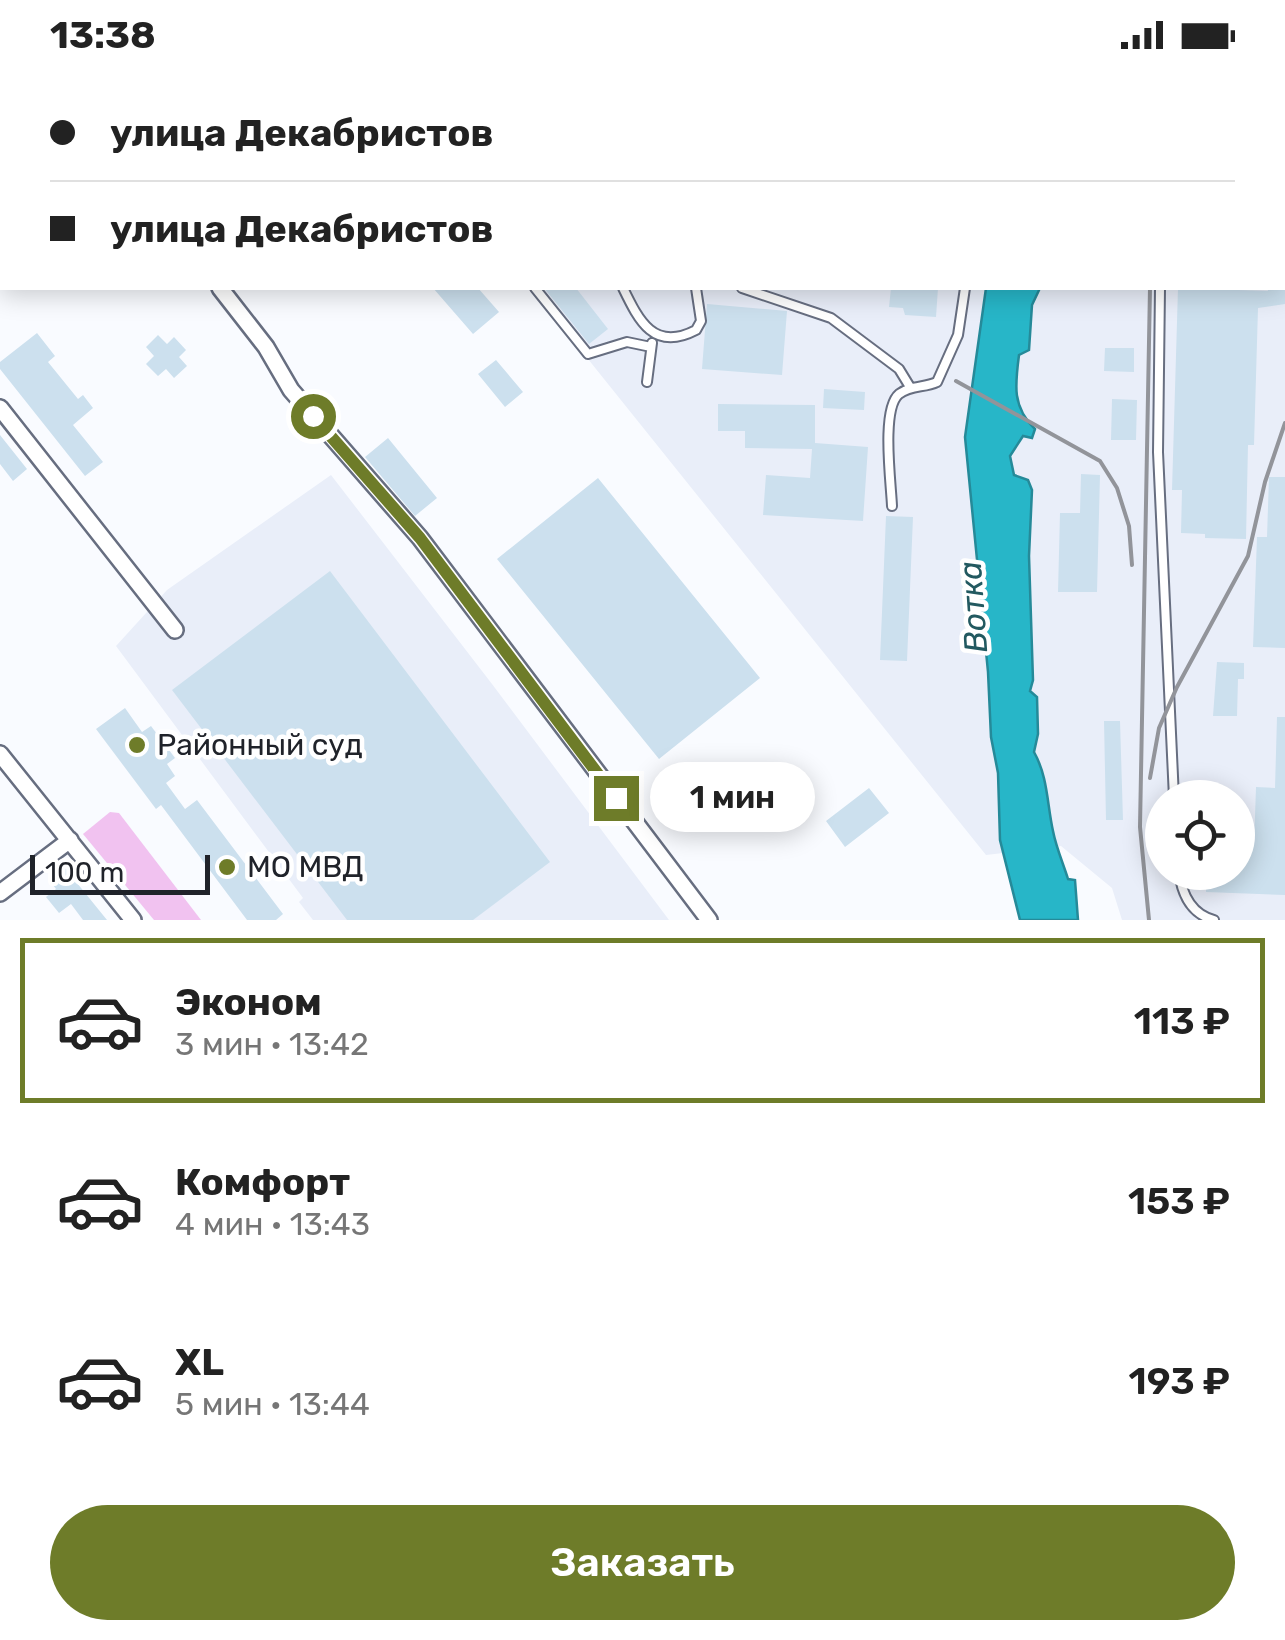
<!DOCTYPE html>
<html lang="ru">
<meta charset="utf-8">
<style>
:root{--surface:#fff;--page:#f6f6f6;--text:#222;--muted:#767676;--line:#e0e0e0;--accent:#6e7c29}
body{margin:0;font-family:Rubik,sans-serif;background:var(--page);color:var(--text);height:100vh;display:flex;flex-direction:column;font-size:38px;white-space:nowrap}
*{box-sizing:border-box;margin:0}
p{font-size:32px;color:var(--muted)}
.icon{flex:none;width:55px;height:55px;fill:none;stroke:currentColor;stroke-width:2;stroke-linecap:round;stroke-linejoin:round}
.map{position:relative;height:850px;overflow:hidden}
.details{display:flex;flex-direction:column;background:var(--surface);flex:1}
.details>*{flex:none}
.hud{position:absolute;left:0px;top:0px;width:1285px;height:220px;box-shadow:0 5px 25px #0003;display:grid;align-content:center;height:220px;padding:0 50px;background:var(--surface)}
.buttons{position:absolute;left:1145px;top:710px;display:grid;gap:20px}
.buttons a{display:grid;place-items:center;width:110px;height:110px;border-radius:50%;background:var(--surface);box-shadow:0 5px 25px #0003;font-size:50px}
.scale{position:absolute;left:30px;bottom:25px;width:180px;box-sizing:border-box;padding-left:10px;border:5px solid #20232a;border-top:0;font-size:28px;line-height:35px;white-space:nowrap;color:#20232a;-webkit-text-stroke:8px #fff;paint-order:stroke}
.end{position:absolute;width:45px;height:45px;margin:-22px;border:12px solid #6e7c29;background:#fff;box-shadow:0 0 0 5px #fff}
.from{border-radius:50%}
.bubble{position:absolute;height:70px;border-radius:35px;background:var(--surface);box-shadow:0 5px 25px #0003;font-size:32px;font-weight:600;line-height:70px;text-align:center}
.hud b{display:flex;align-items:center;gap:35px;height:95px;font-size:38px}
.hud b+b{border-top:2px solid var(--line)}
.hud i{width:25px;height:25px;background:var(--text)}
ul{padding:18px 0 0;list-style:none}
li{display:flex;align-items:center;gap:30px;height:165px;margin:0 20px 15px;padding:0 30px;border:5px solid transparent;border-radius:0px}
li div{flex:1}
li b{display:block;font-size:38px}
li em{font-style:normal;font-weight:600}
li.active{border-color:var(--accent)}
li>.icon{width:90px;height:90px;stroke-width:1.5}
.cta{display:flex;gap:20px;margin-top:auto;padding:20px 50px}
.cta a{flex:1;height:115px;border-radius:60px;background:var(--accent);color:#fff;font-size:40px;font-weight:600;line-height:115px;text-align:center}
.status{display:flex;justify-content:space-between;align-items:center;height:70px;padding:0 50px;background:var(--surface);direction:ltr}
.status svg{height:28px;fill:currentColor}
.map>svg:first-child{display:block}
.built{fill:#e9eef9;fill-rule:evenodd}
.green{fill:#f1c2f0}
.water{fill:#27b6c8;stroke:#258a99;stroke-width:2.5}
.building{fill:#cce0ee}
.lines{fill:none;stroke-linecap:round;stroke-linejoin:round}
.lane-casing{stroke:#676e80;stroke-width:12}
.street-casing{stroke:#676e80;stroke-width:20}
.secondary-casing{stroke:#676e80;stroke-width:25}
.lane{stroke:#fff;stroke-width:8}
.street{stroke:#fff;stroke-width:15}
.secondary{stroke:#fff;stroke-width:20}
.rail{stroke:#92949a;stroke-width:4}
.route{stroke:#6e7c29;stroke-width:12}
.poi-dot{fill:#6e7c29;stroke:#fff;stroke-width:4}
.labels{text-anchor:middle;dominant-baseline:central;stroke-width:9;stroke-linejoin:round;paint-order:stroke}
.poi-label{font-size:30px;fill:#20232a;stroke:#fff;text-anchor:start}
.water-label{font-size:32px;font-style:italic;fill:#225960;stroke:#fff}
</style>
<div class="status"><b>13:38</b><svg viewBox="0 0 49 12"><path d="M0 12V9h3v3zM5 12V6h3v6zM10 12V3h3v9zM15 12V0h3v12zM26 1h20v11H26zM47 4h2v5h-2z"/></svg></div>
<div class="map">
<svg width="1285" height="850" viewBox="0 0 1285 850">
<rect width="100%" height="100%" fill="#f9fbff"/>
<path class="built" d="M356 0H1285V850H1122L1112 818 1061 776 986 785 531 218H1282V2ZM1162 728H1238V802H1162Z
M331 405 492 614 669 850H313L299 832 303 828 116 576 167 520Z"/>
<path class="green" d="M110 742 119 743 201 850H154L83 764Z"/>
<path class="water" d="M986 218H1040L1032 235 1029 280 1019 285C1015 315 1012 337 1035 359L1032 368 1023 366 1010 386 1014 405 1028 410 1032 420 1029 486 1033 610 1030 621 1037 627 1038 664 1034 682C1048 707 1047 734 1053 761 1056 777 1063 793 1068 809L1075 810 1078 850H1020L1000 770 998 703 991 667 988 602 965 367Z"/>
<path class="building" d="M433 218H478L499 242 473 264Z
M544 218H576L608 259 589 274Z
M891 218H938L936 247 905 245 903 238 889 237Z
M1178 218 1268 221 1267 218H1285V234L1258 238 1254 375H1248L1246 469 1205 468V464L1181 463 1182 420H1172Z
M707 234 787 241 782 305 702 299Z
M37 263 55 286 48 292 78 329 83 325 93 338 73 355 103 392 85 406 0 299V292Z
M158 265 167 274 174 267 186 280 179 287 187 296 174 308 166 299 158 306 146 294 154 286 146 277Z
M1105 278H1134V302L1104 301Z
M496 290 523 322 505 337 478 304Z
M824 319 865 322 864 340 823 338Z
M1112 329 1137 330 1136 370H1111Z
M718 334 815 335V373L868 377 863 451 763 445 766 405 810 408 812 379 745 378V361H718Z
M0 365 27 399 13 411 0 394Z
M388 368 437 428 415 446 365 387Z
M1081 404 1100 405 1097 522H1058L1060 443H1080Z
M1269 407H1285V578L1253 577 1257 467H1267Z
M598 408 760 608 659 689 497 489Z
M886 446 913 447 907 591 880 590Z
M330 501 550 792 473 850H347L172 620Z
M1217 592 1244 593V609H1238L1237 646H1213Z
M125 638 142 662 151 656 175 688 167 694 175 706 166 713 185 739 197 730 283 844 276 850H247L161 735 156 739 96 659Z
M1277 647H1285V825L1206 822V802H1238V776H1254L1256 717 1275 718Z
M1104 651H1120L1123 750H1106Z
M869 718 889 743 845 777 826 751Z
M66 798 77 813 107 850H83L71 834 59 843 46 827 56 819 50 811Z"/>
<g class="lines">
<defs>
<path id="lane" d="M364 0 366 2
M542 0 545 2
M624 0V2
M716 0V2
M855 0V2
M1135 0 1136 2
M735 2 747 0
M982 2 993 0
M535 218 588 284 627 272 651 277
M623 218C639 251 654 282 696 260L701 251 696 218
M742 218 831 248 899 299 910 317
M1160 218 1158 382 1174 728
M647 312 652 273
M892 436C891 412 881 339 899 324 911 315 924 318 937 312L958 265 965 218
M1179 802C1182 825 1191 844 1214 850"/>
<path id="street" d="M39 0 41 2
M220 218 266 277 291 320 420 468 709 850
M0 338 175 560
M0 684 133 850
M0 823 70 770"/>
<path id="secondary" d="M148 2 150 0
M0 174 2 171"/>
</defs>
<use href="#lane" class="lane-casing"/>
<use href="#street" class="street-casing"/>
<use href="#secondary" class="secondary-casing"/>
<use href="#lane" class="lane"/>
<use href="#street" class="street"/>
<use href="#secondary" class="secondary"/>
<path class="rail" d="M1151 2V0
M956 311 1100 391 1117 418 1129 456 1132 495
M1150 708 1159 658 1177 617 1248 486 1265 412 1285 353
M1149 850 1140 757 1150 218"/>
</g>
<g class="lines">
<path class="route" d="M313 346 420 468 616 728"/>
</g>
<g class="poi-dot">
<circle cx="137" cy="675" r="10"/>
<circle cx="227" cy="797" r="10"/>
</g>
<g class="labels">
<g class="poi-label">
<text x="157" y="675">Районный суд</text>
<text x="247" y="797">МО МВД</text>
</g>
<g class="water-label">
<text transform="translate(973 537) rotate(-94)">Вотка</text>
</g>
</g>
</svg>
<div class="buttons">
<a><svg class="icon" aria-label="locate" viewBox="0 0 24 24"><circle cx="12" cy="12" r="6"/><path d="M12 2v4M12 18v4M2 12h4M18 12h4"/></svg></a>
</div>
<div class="scale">100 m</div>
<i class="end from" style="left:313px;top:346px"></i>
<i class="end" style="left:616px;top:728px"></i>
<div class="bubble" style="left:650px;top:692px;width:165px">1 мин</div>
<div class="hud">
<b><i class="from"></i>улица Декабристов</b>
<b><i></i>улица Декабристов</b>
</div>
</div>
<section class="details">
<ul>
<li class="active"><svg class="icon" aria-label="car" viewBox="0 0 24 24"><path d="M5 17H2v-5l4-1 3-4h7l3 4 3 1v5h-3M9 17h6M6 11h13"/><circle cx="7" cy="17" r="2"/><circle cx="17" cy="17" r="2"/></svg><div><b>Эконом</b><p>3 мин · 13:42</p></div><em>113 ₽</em></li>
<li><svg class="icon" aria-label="car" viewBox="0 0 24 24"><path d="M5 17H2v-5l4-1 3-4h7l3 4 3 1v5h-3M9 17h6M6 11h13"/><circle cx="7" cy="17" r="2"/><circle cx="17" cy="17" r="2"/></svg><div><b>Комфорт</b><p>4 мин · 13:43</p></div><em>153 ₽</em></li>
<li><svg class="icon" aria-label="car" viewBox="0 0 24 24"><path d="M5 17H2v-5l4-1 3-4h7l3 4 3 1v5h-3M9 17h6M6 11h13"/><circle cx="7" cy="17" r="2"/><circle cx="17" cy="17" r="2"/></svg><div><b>XL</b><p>5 мин · 13:44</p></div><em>193 ₽</em></li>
</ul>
<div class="cta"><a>Заказать</a></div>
</section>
